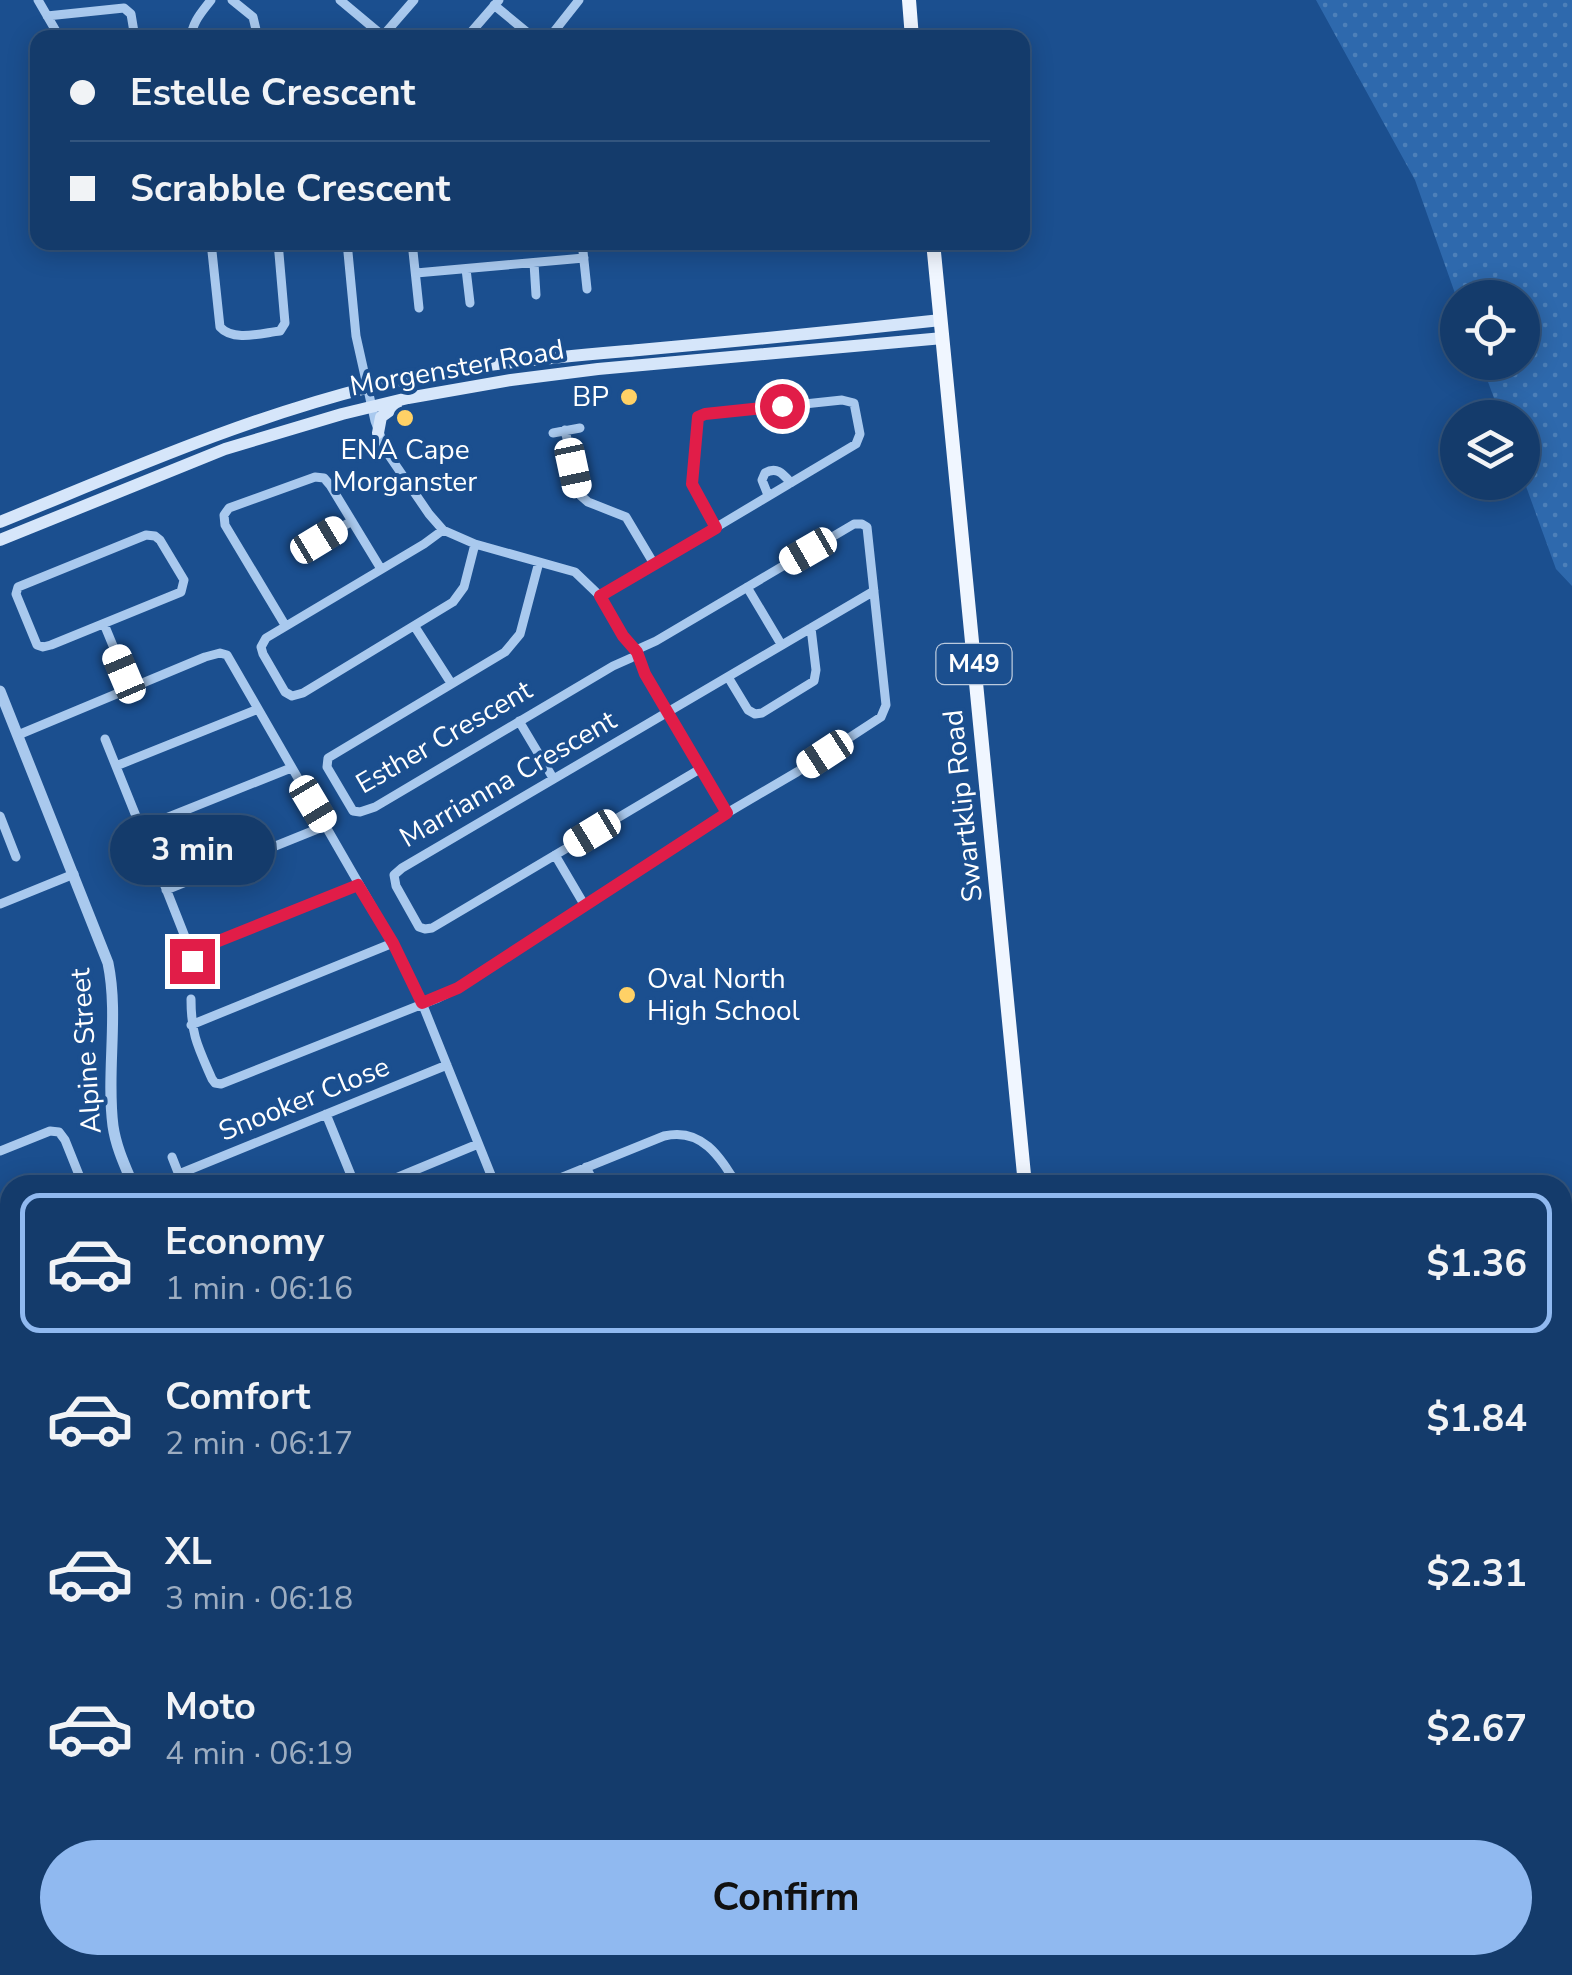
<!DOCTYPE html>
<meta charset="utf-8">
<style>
:root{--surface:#143b6b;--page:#214673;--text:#f1f3f6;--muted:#9dadc1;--line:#33557e;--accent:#90b9f0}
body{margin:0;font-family:"Nunito Sans",sans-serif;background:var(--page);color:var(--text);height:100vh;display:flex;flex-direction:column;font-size:38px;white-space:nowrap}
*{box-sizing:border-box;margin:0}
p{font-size:32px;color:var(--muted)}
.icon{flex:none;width:55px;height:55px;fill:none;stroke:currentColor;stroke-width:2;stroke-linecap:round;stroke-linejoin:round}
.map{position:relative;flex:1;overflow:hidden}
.details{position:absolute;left:0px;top:1175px;width:1572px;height:800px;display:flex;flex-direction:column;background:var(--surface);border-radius:30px 30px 0 0;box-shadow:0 5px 25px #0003,0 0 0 2px var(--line)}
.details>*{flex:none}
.banner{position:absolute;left:30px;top:30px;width:1000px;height:220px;border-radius:20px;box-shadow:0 5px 25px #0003,0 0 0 2px var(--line);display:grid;align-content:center;height:220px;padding:0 40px;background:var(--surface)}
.controls{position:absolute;left:1440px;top:280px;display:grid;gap:20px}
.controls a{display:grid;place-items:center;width:100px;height:100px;border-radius:50%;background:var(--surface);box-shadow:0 5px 25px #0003,0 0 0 2px var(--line);font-size:50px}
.end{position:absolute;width:45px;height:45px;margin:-22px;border:12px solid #e11d48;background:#fff;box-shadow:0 0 0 5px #fff}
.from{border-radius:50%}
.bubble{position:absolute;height:70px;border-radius:35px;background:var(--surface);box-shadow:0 5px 25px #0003,0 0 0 2px var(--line);font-size:32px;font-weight:700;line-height:70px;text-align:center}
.car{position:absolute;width:30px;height:60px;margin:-30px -15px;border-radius:12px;box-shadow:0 0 8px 2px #0007;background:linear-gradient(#fff 24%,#345 0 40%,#fff 0 76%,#345 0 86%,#fff 0)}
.banner b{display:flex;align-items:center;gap:35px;height:95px;font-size:38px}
.banner b+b{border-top:2px solid var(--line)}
.banner i{width:25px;height:25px;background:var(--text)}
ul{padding:18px 0 0;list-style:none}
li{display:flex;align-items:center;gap:30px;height:140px;margin:0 20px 15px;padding:0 20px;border:5px solid transparent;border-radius:20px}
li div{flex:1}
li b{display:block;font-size:38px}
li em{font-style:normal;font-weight:700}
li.current{border-color:var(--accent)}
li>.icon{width:90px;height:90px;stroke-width:1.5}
.cta{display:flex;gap:20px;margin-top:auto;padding:20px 40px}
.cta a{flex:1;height:115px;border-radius:60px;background:var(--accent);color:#111;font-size:40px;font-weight:700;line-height:115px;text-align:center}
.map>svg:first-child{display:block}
.grass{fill:url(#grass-dots)}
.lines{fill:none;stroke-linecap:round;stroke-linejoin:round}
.minor{stroke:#a9c9ee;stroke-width:9}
.tertiary{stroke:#a9c9ee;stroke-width:11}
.secondary{stroke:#d6e6fa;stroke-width:12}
.primary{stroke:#f0f6ff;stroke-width:14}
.route{stroke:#e11d48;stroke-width:12}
.poi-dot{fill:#ffd166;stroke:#1b4f8f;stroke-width:4}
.labels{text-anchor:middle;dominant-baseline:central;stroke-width:8;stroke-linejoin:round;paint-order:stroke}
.shield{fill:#1b4f8f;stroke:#bbcadd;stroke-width:2.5}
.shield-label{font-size:25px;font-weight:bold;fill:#fff}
.street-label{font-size:28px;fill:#fff;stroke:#1b4f8f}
.poi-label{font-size:28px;fill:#fff;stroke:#1b4f8f;text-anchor:end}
</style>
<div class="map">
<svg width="1572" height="1975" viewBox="0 0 1572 1975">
<defs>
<pattern id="grass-dots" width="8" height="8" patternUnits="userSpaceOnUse" patternTransform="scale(2.5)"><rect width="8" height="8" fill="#2e69ad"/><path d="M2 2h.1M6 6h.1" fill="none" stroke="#4d80b9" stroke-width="1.8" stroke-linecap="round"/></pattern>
</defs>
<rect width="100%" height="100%" fill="#1b4f8f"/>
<path class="grass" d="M1316 0H1572V586L1556 569 1523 478 1522 418 1501 417 1481 363 1522 362V298L1457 299 1415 180Z
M1572 1214V1975H1436L1426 1965H1562V1215Z"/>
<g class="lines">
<path class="minor" d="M38 0 60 38
M232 0 253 17 258 38
M340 0 383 36
M494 5 534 38
M47 16 124 8 131 14 135 38
M191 38C192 22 202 12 211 0
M381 38 414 0
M466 38 499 0
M549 38 579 0
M211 242 220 327C233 342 262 333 280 331L285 323 278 242
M347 242 356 336 375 421 386 451 429 514 443 530 475 544 575 572 600 596 617 627 634 650
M412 242 419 308
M582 242 587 289
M534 263 536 295
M466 269 470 303
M416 273 584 258
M565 430 580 495 588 502 626 517 654 564
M553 433 580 428
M768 495 762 480 765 473C777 466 783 474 791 483
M443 530 424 544 266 638 261 647 263 654 285 692 292 696 303 693 453 602 464 587 475 544
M146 535 155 536 160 540 184 580 181 592 51 645 43 647 37 645 16 594 18 587Z
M300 551 352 521
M539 562 520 634 505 652 328 758 327 767 353 811 360 812 375 807 613 666 631 658
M747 587 781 644
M600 596 715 528 692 484 697 420 701 415 842 400 854 403 860 434 856 444 715 528
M104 624 130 687
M285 625 225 525 224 515 229 508 315 477 324 478 330 485 381 569
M415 627 451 683
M637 656 645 674 727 813
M728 677 748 710 755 714 762 713 814 681 816 670 811 628
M519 721 553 778
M18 735 205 657 220 653 227 655 393 943 422 1003 495 1185
M105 739 144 836
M116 766 258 709
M700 769 432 928 425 929 419 927 396 886 394 875 402 868 874 591
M0 816 16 857
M141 828 291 768
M555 855 585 906
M161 876 191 952V961
M166 890 325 826
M0 904 74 874
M191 952 359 885
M191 999C191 1035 198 1047 212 1079L215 1083 221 1084 438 998 458 988 727 813 797 772 881 717 886 705 867 527 862 524H854L656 641 636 650
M191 1025 393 943
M326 1114 355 1185
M0 1151 50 1131 59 1132 65 1140 83 1185
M172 1157 183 1185
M586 1167 595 1185
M179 1174 447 1065
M379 1185 478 1144
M543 1185 664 1136C702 1127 720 1157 737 1185
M715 1185 732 1176
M0 1243 10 1239
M0 1335 10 1331
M0 1407 10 1430
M0 1499 10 1495
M0 1561 10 1557
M329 1965 339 1975
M984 1965 993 1975
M1080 1965 1086 1975
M1153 1965 1158 1975
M361 1975 371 1965
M443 1975 453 1965
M653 1975 656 1965
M770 1975 781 1965
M921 1975 931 1965
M1042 1975 1052 1965"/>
<path class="tertiary" d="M0 691 108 963C119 1016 106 1072 113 1126 116 1147 125 1166 133 1185
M575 1965 585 1975
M855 1975 865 1965"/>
<path class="secondary" d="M378 433 381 417 396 406
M0 522C121 473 242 419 370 387 458 365 549 358 639 350 740 341 841 331 941 320
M0 540 225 449 342 414 408 398 511 380 598 369 943 338"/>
<path class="primary" d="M909 0 912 38
M933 242 1025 1185
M1354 1965 1364 1975"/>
</g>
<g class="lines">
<path class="route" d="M192 961 191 952 358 885 393 943 422 1003 458 988 727 813 645 674 637 652 623 636 600 596 716 528 692 484 698 417 705 414 782 406"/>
</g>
<g class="poi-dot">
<circle cx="629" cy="397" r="10"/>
<circle cx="405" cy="418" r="10"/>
<circle cx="627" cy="995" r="10"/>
</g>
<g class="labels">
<rect class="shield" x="936.5" y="644" width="75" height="40" rx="8"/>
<g class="shield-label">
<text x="974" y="664">M49</text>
</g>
<g class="street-label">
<text transform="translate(457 368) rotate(-10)">Morgenster Road</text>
<text transform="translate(444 737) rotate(-30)">Esther Crescent</text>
<text transform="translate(508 779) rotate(-30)">Marrianna Crescent</text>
<text transform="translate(963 806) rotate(-96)">Swartklip Road</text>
<text transform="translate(86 1051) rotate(-94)">Alpine Street</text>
<text transform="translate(304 1099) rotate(-22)">Snooker Close</text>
</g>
<g class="poi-label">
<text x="609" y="397">BP</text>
<text x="405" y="450" text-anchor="middle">ENA Cape<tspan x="405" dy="32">Morganster</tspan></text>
<text x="647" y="979" text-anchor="start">Oval North<tspan x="647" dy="32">High School</tspan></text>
</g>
</g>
</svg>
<div class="controls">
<a><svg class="icon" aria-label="locate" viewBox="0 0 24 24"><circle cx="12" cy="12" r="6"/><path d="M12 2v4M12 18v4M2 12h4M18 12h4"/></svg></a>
<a><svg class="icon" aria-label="layers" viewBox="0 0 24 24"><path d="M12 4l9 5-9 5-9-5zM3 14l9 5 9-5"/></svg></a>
</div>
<i class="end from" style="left:782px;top:406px"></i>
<i class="end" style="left:192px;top:961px"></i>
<div class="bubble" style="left:110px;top:815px;width:165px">3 min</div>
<i class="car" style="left:573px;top:468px;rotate:168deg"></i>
<i class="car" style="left:319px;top:540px;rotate:59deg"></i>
<i class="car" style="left:808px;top:551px;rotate:240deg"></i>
<i class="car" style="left:124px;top:674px;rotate:337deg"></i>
<i class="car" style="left:825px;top:754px;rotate:237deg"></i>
<i class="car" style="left:313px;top:804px;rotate:149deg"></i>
<i class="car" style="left:592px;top:833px;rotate:239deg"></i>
<div class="banner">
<b><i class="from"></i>Estelle Crescent</b>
<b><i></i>Scrabble Crescent</b>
</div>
<section class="details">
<ul>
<li class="current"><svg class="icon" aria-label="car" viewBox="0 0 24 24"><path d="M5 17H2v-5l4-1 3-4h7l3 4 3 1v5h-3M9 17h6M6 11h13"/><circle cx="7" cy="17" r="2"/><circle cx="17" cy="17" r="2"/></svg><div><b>Economy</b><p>1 min · 06:16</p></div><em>$1.36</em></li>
<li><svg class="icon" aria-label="car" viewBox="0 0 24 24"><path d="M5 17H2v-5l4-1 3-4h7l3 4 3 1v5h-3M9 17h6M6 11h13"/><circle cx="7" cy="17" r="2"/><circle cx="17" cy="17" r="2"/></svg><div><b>Comfort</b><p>2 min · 06:17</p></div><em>$1.84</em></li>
<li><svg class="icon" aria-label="car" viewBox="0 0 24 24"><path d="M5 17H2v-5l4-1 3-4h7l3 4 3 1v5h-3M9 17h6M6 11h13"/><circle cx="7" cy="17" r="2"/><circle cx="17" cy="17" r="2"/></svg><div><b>XL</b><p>3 min · 06:18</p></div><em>$2.31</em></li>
<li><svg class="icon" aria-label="car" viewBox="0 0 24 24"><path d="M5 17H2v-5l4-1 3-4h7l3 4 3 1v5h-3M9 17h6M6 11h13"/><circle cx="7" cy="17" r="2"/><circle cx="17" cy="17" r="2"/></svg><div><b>Moto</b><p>4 min · 06:19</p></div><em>$2.67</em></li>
</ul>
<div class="cta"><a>Confirm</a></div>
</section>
</div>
